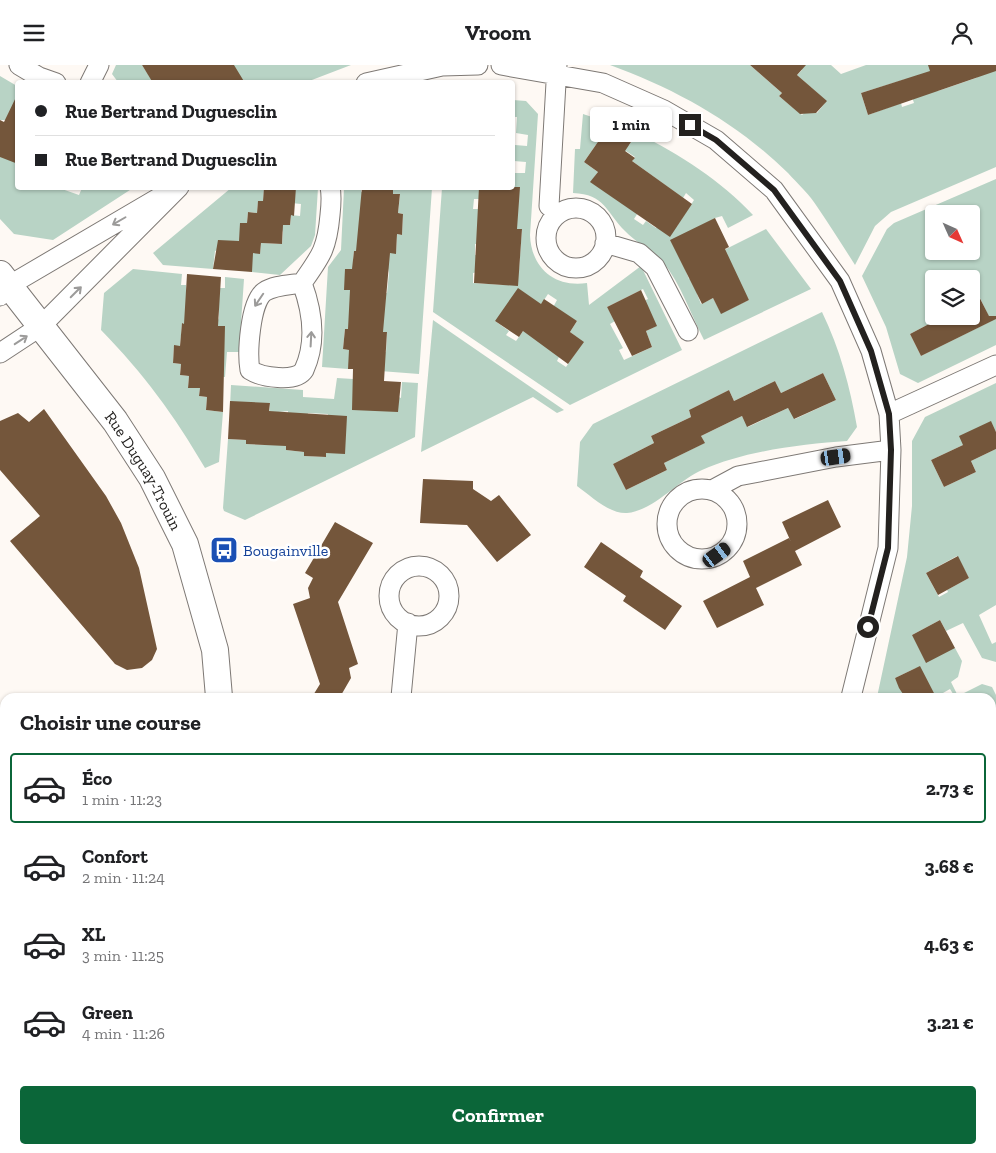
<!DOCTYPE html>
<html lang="fr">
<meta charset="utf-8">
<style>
:root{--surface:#fff;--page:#f6f6f6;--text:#202124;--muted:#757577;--line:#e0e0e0;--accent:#0b6639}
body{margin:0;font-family:"Zilla Slab",serif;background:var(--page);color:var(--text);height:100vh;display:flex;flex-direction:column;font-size:19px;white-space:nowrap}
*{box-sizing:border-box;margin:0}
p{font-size:16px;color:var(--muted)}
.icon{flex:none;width:28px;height:28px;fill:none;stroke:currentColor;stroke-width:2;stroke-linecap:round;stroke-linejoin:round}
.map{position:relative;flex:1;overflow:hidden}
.drawer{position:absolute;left:0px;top:628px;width:996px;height:461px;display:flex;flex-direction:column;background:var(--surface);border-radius:15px 15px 0 0;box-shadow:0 1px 4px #0004}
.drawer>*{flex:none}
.hud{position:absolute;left:15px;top:15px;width:500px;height:110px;border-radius:5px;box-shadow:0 1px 4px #0004;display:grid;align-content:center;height:110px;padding:0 20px;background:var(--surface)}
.needle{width:32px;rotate:135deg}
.fabs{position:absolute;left:925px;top:140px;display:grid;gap:10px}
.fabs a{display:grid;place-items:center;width:55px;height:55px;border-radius:5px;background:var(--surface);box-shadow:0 1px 4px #0004;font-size:25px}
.end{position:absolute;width:22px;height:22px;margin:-11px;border:6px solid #23211f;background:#fff;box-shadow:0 0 0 2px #fff}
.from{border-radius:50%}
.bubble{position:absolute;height:35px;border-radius:5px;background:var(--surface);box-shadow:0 1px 4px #0004;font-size:16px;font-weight:800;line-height:35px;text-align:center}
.car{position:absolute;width:15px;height:30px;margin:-15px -8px;border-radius:6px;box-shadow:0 0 4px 1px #0007;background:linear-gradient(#222 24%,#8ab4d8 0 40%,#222 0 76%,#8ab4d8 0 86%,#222 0)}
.hud b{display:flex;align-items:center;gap:18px;height:48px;font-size:19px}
.hud b+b{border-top:1px solid var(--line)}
.hud i{width:12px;height:12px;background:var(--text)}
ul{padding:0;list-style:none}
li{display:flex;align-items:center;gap:15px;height:70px;margin:0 10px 8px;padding:0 10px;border:2px solid transparent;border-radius:5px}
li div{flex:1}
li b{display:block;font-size:19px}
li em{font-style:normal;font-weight:800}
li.selected{border-color:var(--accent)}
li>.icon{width:45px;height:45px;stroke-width:1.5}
h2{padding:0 20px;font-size:22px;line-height:60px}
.cta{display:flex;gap:10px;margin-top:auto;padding:10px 20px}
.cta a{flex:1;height:58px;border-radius:5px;background:var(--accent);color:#fff;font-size:20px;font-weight:800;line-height:58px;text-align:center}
header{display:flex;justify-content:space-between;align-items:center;height:65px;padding:0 20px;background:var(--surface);font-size:22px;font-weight:800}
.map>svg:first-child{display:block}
.green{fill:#b8d3c5;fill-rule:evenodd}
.building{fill:#74563b}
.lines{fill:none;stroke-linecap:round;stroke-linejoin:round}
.minor-casing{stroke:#7e7975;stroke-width:21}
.secondary-casing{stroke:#7e7975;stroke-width:28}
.minor{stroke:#fff;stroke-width:19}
.secondary{stroke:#fff;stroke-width:26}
.oneway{stroke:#9c9b9a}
.route{stroke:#23211f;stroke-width:6}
.labels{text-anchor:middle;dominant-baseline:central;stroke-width:5;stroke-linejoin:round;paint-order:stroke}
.street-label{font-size:16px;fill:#23211f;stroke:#fff}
.transit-label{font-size:16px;fill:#164399;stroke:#fff;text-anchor:start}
</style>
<header><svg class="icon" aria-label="menu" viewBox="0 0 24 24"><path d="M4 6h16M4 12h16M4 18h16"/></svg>Vroom<svg class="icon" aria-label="person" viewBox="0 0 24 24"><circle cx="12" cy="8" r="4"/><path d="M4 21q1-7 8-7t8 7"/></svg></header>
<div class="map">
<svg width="996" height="1088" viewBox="0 0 996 1088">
<rect width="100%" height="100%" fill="#fef9f4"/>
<path class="green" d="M116 0H142L153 17H118L112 9Z
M234 0H351L304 18 234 17Z
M610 0H750L782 28 779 31 802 50 808 44 817 48 825 38V35L797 10 802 5 796 0H831L841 9 866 0H930L938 26 976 13 996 0V102L891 147 875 161 855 200C843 181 830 161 818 143 810 130 798 119 788 108 737 58 676 24 610 0ZM906 14 914 38 902 42 901 38 868 50 861 28Z
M0 11 17 21V55H0Z
M513 35 526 36 538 49 530 170C531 202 554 223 587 218L589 240 641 201 682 285 570 340 433 247 442 123H479V134H474L473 144H478L480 179H475V190H480L478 207 473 208V218L505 220 506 204H519L522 164H517L513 108H525L526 97 514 96 515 80 527 81 528 70 516 68 517 52H513ZM643 224 648 234 637 239 656 261 646 266 652 282 624 295 619 285 623 283 610 259 615 256 607 242ZM548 229 557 235 551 246 577 256 570 267 583 277 566 302 557 296 559 292 526 262 516 276 506 270 509 266 495 256 534 250Z
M583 49 622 62 616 71 629 80 637 68C681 90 720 115 753 150L728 163 722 151 715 153 685 204 689 214 701 208 697 229 701 239 713 233 721 248 749 235 720 187 766 164 811 224 704 275C691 250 681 219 663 197 652 184 636 178 625 166 606 147 605 129 573 128L575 84H580ZM602 71 611 77 623 90 626 86 635 92 632 96 683 133 686 128 694 135 677 161 664 152 656 163 646 156 643 160 634 154 641 143 591 117 598 107 584 97Z
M17 90 18 122 59 123 79 130 82 123H133L53 175 14 169 0 154V92Z
M996 114V280L918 318 900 309 886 262 862 211 887 164 894 158ZM934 149H971V186H934ZM934 214H971V234L979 231 991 256 921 291 910 269 944 251H934Z
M231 123H264L263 136 258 137 257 148 248 147 247 157 252 158 239 176 215 186 213 204 163 200 153 188Z
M296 123H318L315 170 311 181 280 210 252 207 250 188H260L261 178 282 179 283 167 280 160H290L291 150 300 151 301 139 291 138Z
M344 123H361V127H368L364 186H354L353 196 356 199 344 225H354L355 264H345L343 284 353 285 348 304 322 302 328 202 341 185Z
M393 123H432L419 309 380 306 382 287H386L387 267H383V228H387L389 208 385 188H396L397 169 402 170 403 149 398 148 400 130 393 129Z
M133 204 182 209 181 220H186L187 259H182L180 281H174L173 298 181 299 180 310 189 311 188 322 200 323 199 331 207 332 206 345 223 347 219 397 205 403C174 350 144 309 101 265L104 228Z
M225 212 244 214 239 287H227L225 312 210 311 215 261 219 253V243L215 223H225Z
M822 247C840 284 850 322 857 362L847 376C802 379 744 386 702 405 679 415 653 446 627 448 609 449 591 431 577 421L580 377 593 359ZM823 308 836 335 795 354 788 343 748 362 742 351 701 371 704 378 664 398 667 405 626 425 613 399 654 378 651 371 691 352 689 345 729 325 734 336 775 316 781 328Z
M433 255 564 345 557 348 533 332 421 387Z
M337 313 353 314 401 333 402 317 418 318 415 372 245 455 224 446 223 443 228 374 246 375V379L267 380 286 377V385L304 387V391L325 392 328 349 308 348 306 358 288 354V346L269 348 270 338 230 342 231 320 303 325V332L334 334Z
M996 318V367L991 357 963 380 931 395 944 422 976 407 971 396 996 384V540L979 550 992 579 996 577V597L982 593 963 558 946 566 940 555 912 570 955 583 962 596 958 612 951 617 958 631 955 632 950 624 936 632 916 603 895 613 905 632H877L907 492 912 441V376L925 352ZM957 491 969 513 947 525 948 527 939 532 926 508Z
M982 619 992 622 996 630V705L991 719V632H964L962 629Z
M5 813V907L0 903V814Z
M991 830 996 842V903L991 910Z
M5 948V1084H175V1088H0V954Z
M996 964V998L991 1005V972Z
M922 1084H977L984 1088H927Z"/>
<path class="building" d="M142 0H234L245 18H153Z
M750 0H806L797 10 827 36 816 48 800 49 779 31 782 28Z
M928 0H996V6L868 50 861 28 930 6Z
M18 28V99L0 92V55L4 57Z
M622 62 637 68 625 86 635 93 632 96 692 139 670 172 590 117 598 107 584 97 602 71 611 76Z
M264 122H296L294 151 291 150 290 160H283L282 179 261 178 260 189 253 188 252 207 213 204 218 175 239 176 240 158H247L248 147 257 148 258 136H263Z
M362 122H393V129H400L398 148 403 149 402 170 397 169 396 189 390 188 383 267H387L384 316 401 317 398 347 352 345 353 304H348L349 285 343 284 345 264H348L350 225H344L345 204H352L354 186H356Z
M479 122H520L517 164H522L518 221 474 218Z
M715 153 729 182 725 184 749 235 721 249 713 233 702 239 670 175Z
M187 209 221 212 218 261H225L223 347 206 345 207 332 199 331 200 323H188L189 311 180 310 181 299 173 298 174 280 180 281 182 258 184 259Z
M971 216 989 251H996V254L921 291 910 269 944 251H971Z
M518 223 541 239 544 234 577 256 570 267 584 277 568 299 523 266 519 272 495 256Z
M641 225 657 261 646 266 652 282 632 291 607 242Z
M823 308 836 335 794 354 788 343 747 362 742 351 701 371 705 378 664 398 667 405 626 425 613 399 654 378 651 371 691 352 689 345 729 325 734 336 775 316 781 328Z
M230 336 270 338 269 346 347 351 345 389 326 388V392L304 391V387L286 385V381L246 379V375L228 374Z
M44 344 106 431 121 458 139 503 157 584 152 595 142 603 127 605 115 599 10 476 40 451 0 405V356L18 348 29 357Z
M991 356 996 367V384L971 396 976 407 944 422 931 395 963 380 959 371Z
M423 414 473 416V424L491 436 499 430 531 470 497 497 467 460 420 458Z
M828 435 841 462 795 486 802 500 756 523 764 540 717 563 703 536 750 512 743 496 789 473 791 477 782 457Z
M335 457 373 478 338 537 358 599 349 603 351 613 340 632H312L320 619 293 539 310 533 308 523 313 513 305 508Z
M601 477 643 506 640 512 682 541 665 565 623 536 626 531 584 502Z
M958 491 969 513 938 530 926 508Z
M940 555 955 583 926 598 912 570Z
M920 601 936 632H905L899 623 895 613Z"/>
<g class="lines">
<defs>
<path id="minor" d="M19 0 39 12 56 18
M501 0 603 18 664 45 716 75 774 125 840 216 871 286 889 349 891 385 888 483 851 632
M557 0 549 141 558 149
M90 18 99 0
M366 18 442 1 478 0
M546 173a30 30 0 1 1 60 0a30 30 0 1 1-60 0Z
M605 178 639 188 655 202 688 266
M302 218C312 245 317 277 304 305 296 318 261 312 250 305 247 288 250 238 264 227 274 220 290 220 302 218 321 191 327 184 330 150 331 141 332 131 330 122
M0 231 10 220 160 132
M0 288 41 261 179 122
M889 349 996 300
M667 459a35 35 0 1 1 70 0a35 35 0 1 1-70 0Z
M712 425 738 411 836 392 891 385
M389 531a30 30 0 1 1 60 0a30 30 0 1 1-60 0Z
M401 632 408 558
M996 760 994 774 996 787
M991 1030 996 1023
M991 1058 996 1061
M634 1084V1088
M764 1088 765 1084"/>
<g id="secondary">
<path id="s1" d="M0 209 115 356 152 413 185 479 215 585 219 632"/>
<path d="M202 1088V1084"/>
</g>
</defs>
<use href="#minor" class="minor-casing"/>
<use href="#secondary" class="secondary-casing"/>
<use href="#minor" class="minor"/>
<use href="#secondary" class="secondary"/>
</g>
<defs><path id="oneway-shaft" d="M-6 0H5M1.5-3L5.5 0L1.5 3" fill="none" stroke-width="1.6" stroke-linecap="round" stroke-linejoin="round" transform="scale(1.25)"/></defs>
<g class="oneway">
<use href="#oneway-shaft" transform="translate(119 156) rotate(150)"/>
<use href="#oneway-shaft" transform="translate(76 227) rotate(-45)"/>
<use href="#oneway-shaft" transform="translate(259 235) rotate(124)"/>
<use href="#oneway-shaft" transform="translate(311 274) rotate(-87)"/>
<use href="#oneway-shaft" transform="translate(21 275) rotate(-33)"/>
</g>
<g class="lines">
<path class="route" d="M690 60 716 75 774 125 840 216 871 286 889 349 891 385 888 483 868 562"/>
</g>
<defs>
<symbol id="bus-square" viewBox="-11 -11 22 22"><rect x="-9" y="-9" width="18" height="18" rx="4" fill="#1a4fb4" stroke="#fff"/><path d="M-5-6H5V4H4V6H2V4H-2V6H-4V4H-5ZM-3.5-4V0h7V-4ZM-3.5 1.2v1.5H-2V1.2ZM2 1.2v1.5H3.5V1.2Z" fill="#fff"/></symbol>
</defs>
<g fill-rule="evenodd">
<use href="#bus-square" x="208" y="469" width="32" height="32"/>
</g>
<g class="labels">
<g class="street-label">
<text stroke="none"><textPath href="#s1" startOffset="244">Rue Duguay-Trouin</textPath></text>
</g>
<g class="transit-label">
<text x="243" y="485">Bougainville</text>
</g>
</g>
</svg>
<div class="fabs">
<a><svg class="needle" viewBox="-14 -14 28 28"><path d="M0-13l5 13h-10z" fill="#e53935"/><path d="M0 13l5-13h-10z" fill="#757577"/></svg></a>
<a><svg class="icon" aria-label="layers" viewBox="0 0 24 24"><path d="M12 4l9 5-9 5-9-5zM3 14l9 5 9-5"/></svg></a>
</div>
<i class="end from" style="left:868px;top:562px"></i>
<i class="end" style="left:690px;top:60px"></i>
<div class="bubble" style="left:590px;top:42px;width:82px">1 min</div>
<i class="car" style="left:836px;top:392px;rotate:82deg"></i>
<i class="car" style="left:717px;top:490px;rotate:54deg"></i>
<div class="hud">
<b><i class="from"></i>Rue Bertrand Duguesclin</b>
<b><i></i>Rue Bertrand Duguesclin</b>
</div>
<section class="drawer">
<h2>Choisir une course</h2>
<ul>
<li class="selected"><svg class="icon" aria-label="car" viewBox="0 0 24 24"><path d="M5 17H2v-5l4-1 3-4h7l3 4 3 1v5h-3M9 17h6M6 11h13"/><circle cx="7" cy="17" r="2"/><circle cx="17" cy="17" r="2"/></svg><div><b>Éco</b><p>1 min · 11:23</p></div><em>2.73 €</em></li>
<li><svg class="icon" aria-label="car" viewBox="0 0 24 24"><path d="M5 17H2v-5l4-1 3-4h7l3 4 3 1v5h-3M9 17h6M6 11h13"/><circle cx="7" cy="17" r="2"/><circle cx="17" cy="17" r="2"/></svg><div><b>Confort</b><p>2 min · 11:24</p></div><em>3.68 €</em></li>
<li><svg class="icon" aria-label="car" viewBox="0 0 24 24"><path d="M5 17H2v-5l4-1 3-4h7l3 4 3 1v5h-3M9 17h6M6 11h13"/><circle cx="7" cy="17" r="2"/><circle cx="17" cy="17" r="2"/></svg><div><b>XL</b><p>3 min · 11:25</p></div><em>4.63 €</em></li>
<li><svg class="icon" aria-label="car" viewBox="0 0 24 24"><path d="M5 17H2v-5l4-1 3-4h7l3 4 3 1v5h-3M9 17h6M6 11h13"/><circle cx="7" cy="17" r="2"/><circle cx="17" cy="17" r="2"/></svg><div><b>Green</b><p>4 min · 11:26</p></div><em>3.21 €</em></li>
</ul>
<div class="cta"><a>Confirmer</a></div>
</section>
</div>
